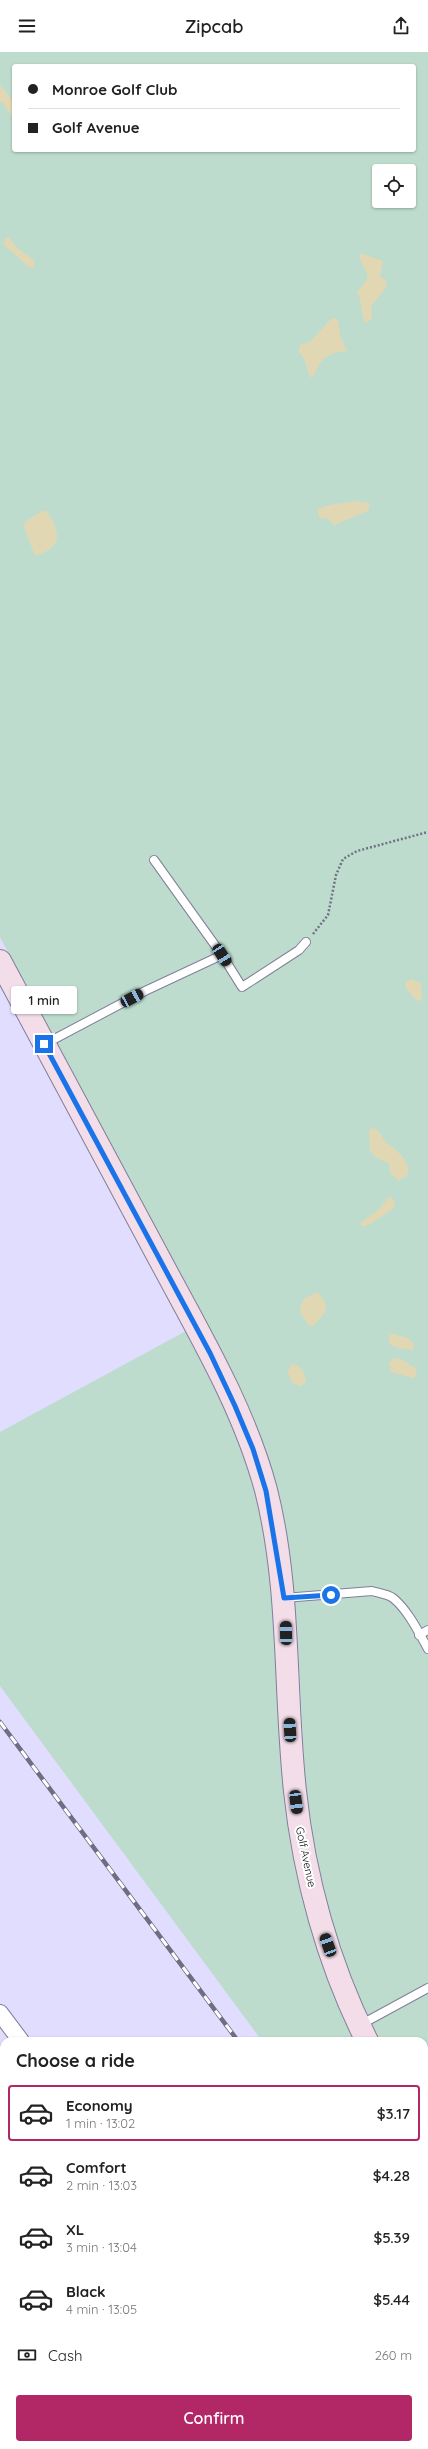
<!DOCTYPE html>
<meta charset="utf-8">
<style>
:root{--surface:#fff;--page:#f6f6f6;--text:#222;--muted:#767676;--line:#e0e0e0;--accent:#b22867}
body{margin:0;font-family:Quicksand,sans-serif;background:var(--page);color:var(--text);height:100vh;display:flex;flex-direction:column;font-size:15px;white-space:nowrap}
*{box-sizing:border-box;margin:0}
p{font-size:13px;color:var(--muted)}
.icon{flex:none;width:22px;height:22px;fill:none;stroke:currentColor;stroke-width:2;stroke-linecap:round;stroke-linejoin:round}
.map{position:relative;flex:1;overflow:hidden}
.panel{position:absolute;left:0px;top:1985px;width:428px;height:412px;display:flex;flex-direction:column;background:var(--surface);border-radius:12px 12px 0 0;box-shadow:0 1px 3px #0004}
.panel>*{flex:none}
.guide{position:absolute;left:12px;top:12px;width:404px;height:88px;border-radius:4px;box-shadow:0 1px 3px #0004;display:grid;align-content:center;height:88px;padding:0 16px;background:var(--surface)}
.tools{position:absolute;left:372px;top:112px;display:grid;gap:8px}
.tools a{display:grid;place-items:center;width:44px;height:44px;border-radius:4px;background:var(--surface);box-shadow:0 1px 3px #0004;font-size:20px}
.end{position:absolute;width:18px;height:18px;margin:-9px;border:5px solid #1a73e8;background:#fff;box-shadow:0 0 0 2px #fff}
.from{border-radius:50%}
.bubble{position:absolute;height:28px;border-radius:4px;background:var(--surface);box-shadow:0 1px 3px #0004;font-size:13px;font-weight:600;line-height:28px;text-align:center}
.car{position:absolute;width:12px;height:24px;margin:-12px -6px;border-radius:5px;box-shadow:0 0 3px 1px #0007;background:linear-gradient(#222 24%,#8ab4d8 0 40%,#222 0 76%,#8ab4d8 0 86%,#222 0)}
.guide b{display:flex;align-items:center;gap:14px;height:38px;font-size:15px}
.guide b+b{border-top:1px solid var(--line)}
.guide i{width:10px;height:10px;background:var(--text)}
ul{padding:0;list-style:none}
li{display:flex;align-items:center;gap:12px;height:56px;margin:0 8px 6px;padding:0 8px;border:2px solid transparent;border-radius:4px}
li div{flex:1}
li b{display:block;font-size:15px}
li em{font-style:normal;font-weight:600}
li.on{border-color:var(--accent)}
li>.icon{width:36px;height:36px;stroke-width:1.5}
h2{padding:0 16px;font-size:18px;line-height:48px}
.pay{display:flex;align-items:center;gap:10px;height:44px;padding:0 16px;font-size:15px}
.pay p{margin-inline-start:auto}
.primary-button{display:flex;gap:8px;margin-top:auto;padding:8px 16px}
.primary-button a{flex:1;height:46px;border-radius:4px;background:var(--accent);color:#fff;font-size:16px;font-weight:600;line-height:46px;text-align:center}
header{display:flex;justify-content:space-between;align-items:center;height:52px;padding:0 16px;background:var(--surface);font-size:18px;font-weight:600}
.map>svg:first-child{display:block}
.green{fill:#bddccd;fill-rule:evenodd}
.sand{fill:#e1d8b3}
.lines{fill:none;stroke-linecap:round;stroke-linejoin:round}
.lane-casing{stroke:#817e9b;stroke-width:10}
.street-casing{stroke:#817e9b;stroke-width:18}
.secondary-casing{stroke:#817e9b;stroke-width:24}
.path{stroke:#727085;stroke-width:2.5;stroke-dasharray:2 2;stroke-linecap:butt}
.lane{stroke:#fff;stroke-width:8}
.street{stroke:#fff;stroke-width:16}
.secondary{stroke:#f2dde9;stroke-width:22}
.rail-casing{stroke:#6f6d82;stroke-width:4.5}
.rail{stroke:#fff;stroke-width:3;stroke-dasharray:9;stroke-linecap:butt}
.route{stroke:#1a73e8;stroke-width:5}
.labels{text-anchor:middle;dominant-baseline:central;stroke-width:4;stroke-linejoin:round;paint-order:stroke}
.street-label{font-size:11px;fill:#0e0d17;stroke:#fff}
</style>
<header><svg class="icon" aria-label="menu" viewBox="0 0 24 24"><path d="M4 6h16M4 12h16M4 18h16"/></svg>Zipcab<svg class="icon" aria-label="share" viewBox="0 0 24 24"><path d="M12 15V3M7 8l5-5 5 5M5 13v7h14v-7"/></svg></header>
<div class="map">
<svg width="428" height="2397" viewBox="0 0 428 2397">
<rect width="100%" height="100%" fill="#e0ddfe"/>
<path class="green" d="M0 0H428V2071L424 2066V1989H379L356 1940 338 1895 313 1794 306 1749 297 1572 289 1503 208 1278 0 885ZM14 14H414V98H14ZM379 119H409V149H379Z
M186 1279C214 1332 240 1384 255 1442 280 1543 276 1648 285 1751 293 1833 320 1915 354 1989H262L0 1634V1380Z
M424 2105 428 2111V2212L424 2207Z"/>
<path class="sand" d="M0 33 14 50V68L3 51 0 50Z
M9 185 18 197 34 208V216L29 215 4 193 5 186Z
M360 201 383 209 380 224 387 230 386 236 371 254 372 267 366 271C360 264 363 250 357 240 379 216 359 222 360 201Z
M332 266 338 267 340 284 347 299C338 299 324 303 319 313 316 318 316 322 310 326L304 306 299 300 300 293 310 290Z
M356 449 369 451 370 454 368 459 334 473 327 466 320 467 317 458C328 451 343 452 356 449Z
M42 459H47C61 482 63 495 35 504L24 475 25 470Z
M411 927 421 931 422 948 417 949 406 936 405 930Z
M371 1076C379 1075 381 1085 386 1090 395 1098 411 1108 408 1122L399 1129 390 1121 389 1111 378 1107 370 1099 369 1079Z
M390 1144 395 1150 394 1156 372 1171 362 1175 360 1171 377 1159Z
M318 1240 325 1250 326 1259 316 1271 310 1275 301 1262 300 1254 305 1246Z
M389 1281 408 1286 414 1292 413 1298 394 1295 389 1291Z
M394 1306 401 1307 415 1316 417 1323 413 1326 391 1320 389 1311Z
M293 1311 303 1318 306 1330 301 1334 293 1332 287 1319Z"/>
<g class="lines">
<defs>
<path id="lane" d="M222 903 242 935 299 898 306 890
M45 992 145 939 222 903 154 808
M284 1546 372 1539C378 1541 387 1542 393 1546 408 1558 419 1581 428 1597
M419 1583 428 1578
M360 1973 428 1936"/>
<path id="street" d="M0 1961 21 1989
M0 2307 4 2304
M302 2393 304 2397"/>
<path id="secondary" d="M0 909C53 1008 106 1107 159 1206 199 1281 244 1356 266 1438 291 1537 284 1638 295 1739 304 1824 328 1912 367 1989
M424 2083 428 2089"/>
</defs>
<use href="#lane" class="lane-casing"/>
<use href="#street" class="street-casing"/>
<use href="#secondary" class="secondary-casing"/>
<path class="path" d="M313 882 328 863 336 823 343 807 357 799 428 780"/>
<use href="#lane" class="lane"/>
<use href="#street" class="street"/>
<use href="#secondary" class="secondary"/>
<defs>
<path id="rail" d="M0 1670 238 1989
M424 2238 428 2243"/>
</defs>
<use href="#rail" class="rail-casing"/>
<use href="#rail" class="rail"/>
</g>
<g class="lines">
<path class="route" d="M44 992 210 1301 235 1354 253 1397 266 1439 284 1546 331 1543"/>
</g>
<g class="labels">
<g class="street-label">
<text transform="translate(306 1805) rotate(78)">Golf Avenue</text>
</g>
</g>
</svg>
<div class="tools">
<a><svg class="icon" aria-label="locate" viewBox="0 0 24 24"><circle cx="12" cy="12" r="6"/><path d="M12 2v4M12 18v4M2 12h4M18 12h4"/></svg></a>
</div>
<i class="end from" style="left:331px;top:1543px"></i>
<i class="end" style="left:44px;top:992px"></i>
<div class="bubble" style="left:11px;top:934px;width:66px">1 min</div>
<i class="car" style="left:222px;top:903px;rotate:147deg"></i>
<i class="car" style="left:132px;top:946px;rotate:62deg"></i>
<i class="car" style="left:286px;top:1581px;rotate:359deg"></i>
<i class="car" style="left:290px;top:1678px;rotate:357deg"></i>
<i class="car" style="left:296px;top:1750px;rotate:173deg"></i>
<i class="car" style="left:328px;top:1893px;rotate:340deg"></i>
<div class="guide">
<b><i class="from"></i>Monroe Golf Club</b>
<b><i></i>Golf Avenue</b>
</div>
<section class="panel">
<h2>Choose a ride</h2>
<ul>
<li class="on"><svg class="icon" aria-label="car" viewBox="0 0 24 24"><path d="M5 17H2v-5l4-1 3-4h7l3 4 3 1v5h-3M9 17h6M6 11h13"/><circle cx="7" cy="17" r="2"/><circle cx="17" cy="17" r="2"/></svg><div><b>Economy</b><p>1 min · 13:02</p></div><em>$3.17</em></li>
<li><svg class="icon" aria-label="car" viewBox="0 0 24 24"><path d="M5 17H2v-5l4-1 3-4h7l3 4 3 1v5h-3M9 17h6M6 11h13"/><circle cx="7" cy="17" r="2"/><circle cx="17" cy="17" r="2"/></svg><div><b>Comfort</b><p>2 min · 13:03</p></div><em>$4.28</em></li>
<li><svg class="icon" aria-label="car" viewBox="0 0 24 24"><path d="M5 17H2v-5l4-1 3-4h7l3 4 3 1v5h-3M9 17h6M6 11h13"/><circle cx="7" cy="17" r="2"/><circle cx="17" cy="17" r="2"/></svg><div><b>XL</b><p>3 min · 13:04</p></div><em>$5.39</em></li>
<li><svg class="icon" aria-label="car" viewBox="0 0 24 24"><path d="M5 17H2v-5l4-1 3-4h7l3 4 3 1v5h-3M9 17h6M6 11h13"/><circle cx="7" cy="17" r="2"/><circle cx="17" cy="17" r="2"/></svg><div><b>Black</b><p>4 min · 13:05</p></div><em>$5.44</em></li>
</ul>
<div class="pay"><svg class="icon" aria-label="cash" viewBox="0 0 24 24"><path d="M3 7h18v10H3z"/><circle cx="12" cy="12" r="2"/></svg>Cash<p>260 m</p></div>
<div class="primary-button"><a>Confirm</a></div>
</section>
</div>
